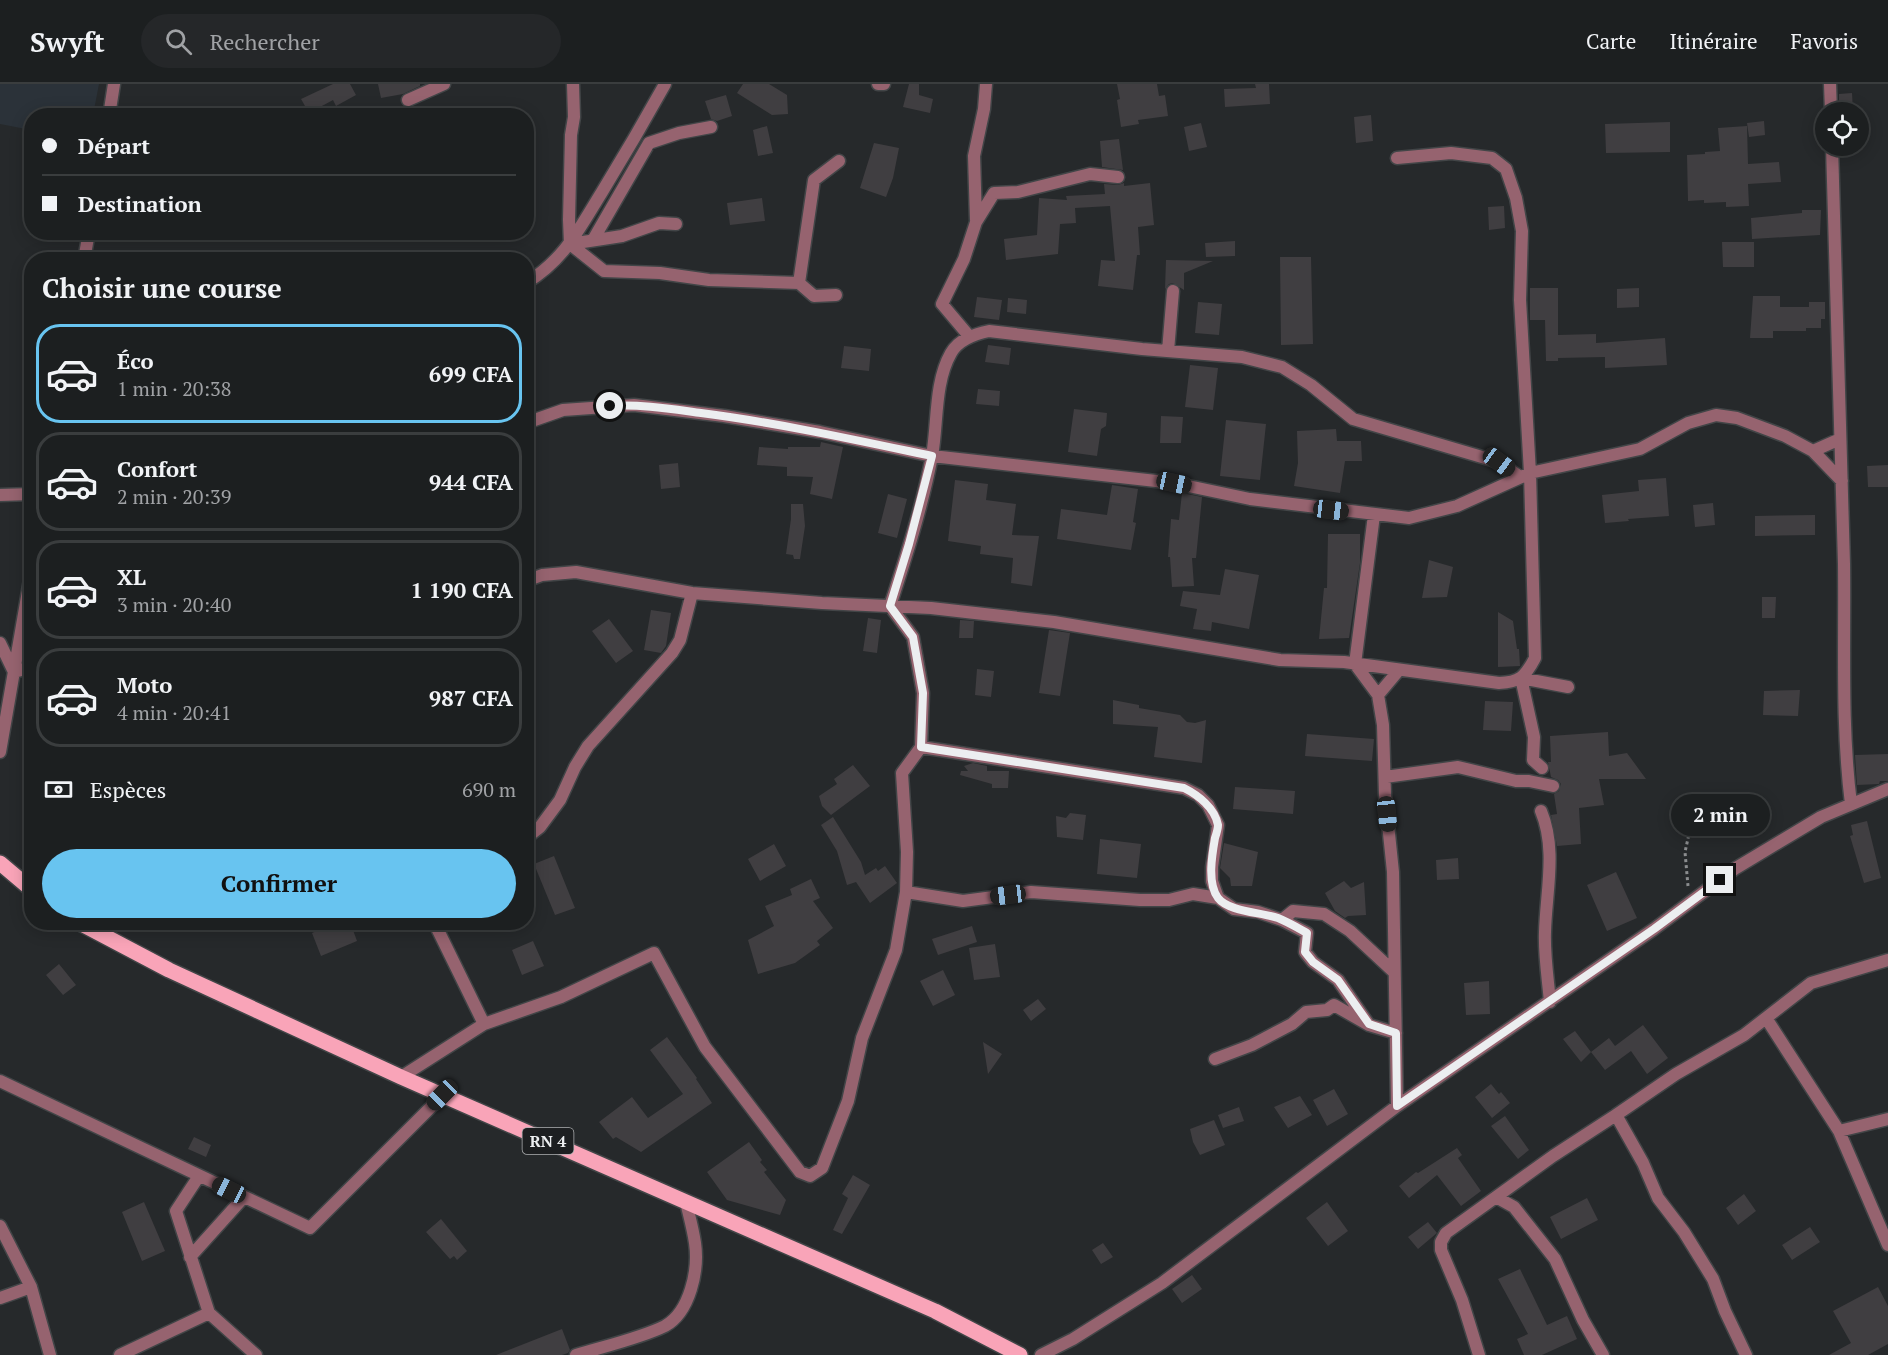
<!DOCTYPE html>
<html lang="fr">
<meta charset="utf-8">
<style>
:root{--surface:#1c1f20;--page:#252729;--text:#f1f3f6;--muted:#a0a2a5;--line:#3a3d3e;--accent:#68c4f0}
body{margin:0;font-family:"PT Serif",serif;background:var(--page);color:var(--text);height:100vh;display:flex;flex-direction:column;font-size:22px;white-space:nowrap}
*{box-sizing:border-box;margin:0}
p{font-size:20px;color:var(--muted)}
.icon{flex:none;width:33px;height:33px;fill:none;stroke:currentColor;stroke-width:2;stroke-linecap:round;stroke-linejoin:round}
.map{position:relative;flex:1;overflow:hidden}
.side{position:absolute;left:24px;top:168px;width:510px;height:678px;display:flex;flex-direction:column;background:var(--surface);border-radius:24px;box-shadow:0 3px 15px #0003,0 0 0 2px var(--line)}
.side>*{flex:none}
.banner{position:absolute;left:24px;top:24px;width:510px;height:132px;border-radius:24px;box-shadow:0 3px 15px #0003,0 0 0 2px var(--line);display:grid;align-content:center;height:132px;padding:0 18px;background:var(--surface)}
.controls{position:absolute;left:1815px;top:18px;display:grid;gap:12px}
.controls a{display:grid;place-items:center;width:54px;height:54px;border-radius:50%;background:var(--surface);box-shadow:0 3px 15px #0003,0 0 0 2px var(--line);font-size:30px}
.end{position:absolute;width:27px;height:27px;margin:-14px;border:8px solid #eceef0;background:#111;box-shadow:0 0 0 3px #111}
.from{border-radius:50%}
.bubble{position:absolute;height:42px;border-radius:21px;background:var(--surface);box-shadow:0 3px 15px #0003,0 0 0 2px var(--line);font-size:20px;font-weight:700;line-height:42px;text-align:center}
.car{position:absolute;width:18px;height:36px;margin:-18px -9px;border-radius:8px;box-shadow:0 0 4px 2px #0007;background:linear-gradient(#222 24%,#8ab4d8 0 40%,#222 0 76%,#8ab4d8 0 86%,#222 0)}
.banner b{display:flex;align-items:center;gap:21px;height:57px;font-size:22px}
.banner b+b{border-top:2px solid var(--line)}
.banner i{width:15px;height:15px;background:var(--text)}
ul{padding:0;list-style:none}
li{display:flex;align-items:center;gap:18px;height:99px;margin:0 12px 9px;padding:0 6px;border:3px solid var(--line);border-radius:24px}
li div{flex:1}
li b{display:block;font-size:22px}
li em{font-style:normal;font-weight:700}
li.selected{border-color:var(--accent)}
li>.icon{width:54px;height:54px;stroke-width:1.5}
h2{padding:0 18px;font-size:27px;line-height:72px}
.pay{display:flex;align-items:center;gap:15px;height:66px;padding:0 18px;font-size:22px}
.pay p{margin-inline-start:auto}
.button{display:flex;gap:12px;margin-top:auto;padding:12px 18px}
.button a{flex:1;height:69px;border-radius:36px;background:var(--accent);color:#111;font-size:24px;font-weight:700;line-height:69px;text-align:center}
header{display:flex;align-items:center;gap:36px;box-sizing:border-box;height:84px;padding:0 30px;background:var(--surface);border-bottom:2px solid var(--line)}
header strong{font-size:28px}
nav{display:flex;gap:33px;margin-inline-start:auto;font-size:21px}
.search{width:420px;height:54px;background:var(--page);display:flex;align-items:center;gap:15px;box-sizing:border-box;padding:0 21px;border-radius:33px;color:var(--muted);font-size:22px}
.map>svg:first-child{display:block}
.built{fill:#2b3239}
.building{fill:#403e41}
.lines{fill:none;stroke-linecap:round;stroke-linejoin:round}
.street-casing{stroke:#424547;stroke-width:15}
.primary-casing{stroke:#424547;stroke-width:18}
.path{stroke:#8b8d8f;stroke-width:3;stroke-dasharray:3 3;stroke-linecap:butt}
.street{stroke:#96636f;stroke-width:12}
.primary{stroke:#f9a4b8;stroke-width:15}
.route{stroke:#eceef0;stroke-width:8}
.labels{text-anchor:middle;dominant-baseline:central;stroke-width:5;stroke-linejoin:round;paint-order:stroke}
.shield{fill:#1d1f21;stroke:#aeb0b2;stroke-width:1.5}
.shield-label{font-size:16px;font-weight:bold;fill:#eceef0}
</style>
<header>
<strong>Swyft</strong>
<div class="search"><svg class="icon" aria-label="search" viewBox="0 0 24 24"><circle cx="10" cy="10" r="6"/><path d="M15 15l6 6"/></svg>Rechercher</div>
<nav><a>Carte</a><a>Itinéraire</a><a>Favoris</a></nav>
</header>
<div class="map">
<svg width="1888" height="1271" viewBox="0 0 1888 1271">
<rect width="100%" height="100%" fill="#26292b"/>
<path class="built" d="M0 0H99L93 31 32 32 31 46 0 40Z"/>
<path class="building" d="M333 0H350L356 11 336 22 333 16 309 29 301 15Z
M378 0H420V2L403 10 381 14Z
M743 0H769L787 11 788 30 772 31 737 9Z
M909 0H919V11L933 15 930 29 903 23Z
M1117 0H1157L1159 12 1165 11 1168 32 1138 36 1139 40 1121 43 1117 16 1120 15Z
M1255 0H1269L1270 20 1225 23 1224 5 1256 4Z
M1852 9 1853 28H1839V10Z
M726 11 732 32 717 37 711 35 705 17Z
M1371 31 1373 57 1356 59 1354 33Z
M1764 37 1765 51 1749 53 1747 39Z
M1670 38V68L1606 69 1605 40Z
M1201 39 1207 63 1189 67 1184 43Z
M767 42 773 69 758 72 753 46Z
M1747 42 1748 80 1779 78 1781 98 1748 100 1749 122 1726 123V118L1704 119V116L1688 117 1687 71 1705 70V68L1720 67 1718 44Z
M1119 55 1123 86 1102 83 1100 57Z
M874 59 899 64 893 94 886 113 860 104Z
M1124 99V102L1150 99 1154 141 1138 143 1140 171H1137L1133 206 1098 202 1101 176 1115 177 1110 122 1075 124 1076 139 1060 140 1058 170 1006 176 1004 155 1037 151 1039 114 1067 116 1066 112 1105 110 1104 100 1118 101Z
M762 114 765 137 730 141 727 119Z
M1504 122 1505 144 1489 146 1488 123Z
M1802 126H1821L1820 151 1752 155 1751 134 1802 129Z
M1235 157V172L1206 173 1205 159Z
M1722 158H1754V183H1723Z
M1280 173H1311L1313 260 1281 261Z
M1166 176 1213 177 1184 189V206L1173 199 1169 200 1165 205Z
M1530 204H1558V251L1596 250V259L1665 254 1667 281 1605 284V273L1558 274V277H1546L1545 236H1530Z
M1639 204V223L1617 224V205Z
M1753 212H1780V223H1809V218H1825V235H1821V244H1806V247H1773V254H1750Z
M977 213 1002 216 999 236 974 233Z
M1008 214 1027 216 1026 230 1007 228Z
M1198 218 1222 220 1219 251 1195 249Z
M988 261 1011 264 1009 281 985 278Z
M844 262 871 265 869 287 841 284Z
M1190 281 1218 284 1213 326 1185 323Z
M978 305 1000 307 999 322 976 320Z
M1074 325 1107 329 1106 342 1101 345 1097 372 1068 368Z
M1161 332 1183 333 1181 359H1160Z
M1226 336 1266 340 1260 396 1220 392Z
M1336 345 1337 357H1361L1362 377H1345L1340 409 1294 402 1298 379 1297 347Z
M821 358 843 363 832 415 810 410 813 393 787 392V383L757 381 759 363 788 365V363H820Z
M678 379 680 403 661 405 659 381Z
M1888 381V403H1868L1867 382Z
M1666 394 1669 432 1628 435 1629 437 1605 439 1602 411 1639 407 1638 396Z
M955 396 988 400 986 416 1016 420 1012 451 1039 452 1032 502 1011 499 1013 474 980 470 981 462 948 457Z
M1112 401 1138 405 1133 438 1136 439 1131 466 1057 455 1061 425 1107 431Z
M1182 409 1202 413 1196 474H1192L1194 502 1172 503 1170 473H1168L1171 435 1179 436Z
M888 410 907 415 897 454 878 449Z
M1713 419 1715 441 1695 443 1693 421Z
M791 420H803L805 442 800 475H794L793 471 786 470 791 435Z
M1815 431V451L1755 452V432Z
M1328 450H1360V479L1349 554 1319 555 1324 504H1327Z
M1429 476 1453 483 1447 513 1422 514Z
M1225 485 1259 491 1249 545 1212 538 1211 547 1193 545 1197 525 1180 522 1183 507 1220 511Z
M1762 513H1776L1775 534H1762Z
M651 526 671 529 666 562 661 569 644 566Z
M1498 528 1513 537 1517 565H1519L1520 582 1498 583Z
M868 534 881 536 877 569 863 567Z
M609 535 633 567 616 579 592 547Z
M960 536 974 537 973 554H959Z
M1049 546 1070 549 1060 612 1039 609Z
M977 585 994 587 991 613 975 611Z
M1800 606 1798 632 1763 631 1764 607Z
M1113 616 1139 621V624L1180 631 1187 638 1195 639 1206 636 1202 679 1154 673 1158 643 1113 640Z
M1485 617 1513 618 1511 647 1483 646Z
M1608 648 1609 672 1627 669 1646 695H1599L1604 721 1579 724 1581 760 1557 762 1551 731 1557 730 1554 710 1559 707 1561 700 1558 696 1551 693 1548 678H1551L1550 652Z
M1307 650 1374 655 1372 677 1305 672Z
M1888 670V697H1880L1879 700 1857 701 1855 671Z
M973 679 987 682V687H1009L1008 704H992V700L960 691 961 687H968L964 682Z
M853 681 870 702 831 731 822 722 819 712 837 700 834 695Z
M1235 703 1295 707 1293 730 1233 725Z
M1070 729 1086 731 1083 756 1057 753 1056 732 1066 734Z
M833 733 861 778 865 791 876 784 878 787 885 782 897 799 870 819 856 798 847 801 837 767 821 741Z
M1867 737 1881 794 1864 799 1850 752 1853 751 1851 741Z
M1100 755 1141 760 1137 794 1097 790Z
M1224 759 1258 768 1252 802H1231L1230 794 1220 784Z
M774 760 786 782 760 797 748 775Z
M554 772 575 824 555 831 534 780Z
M1458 774 1459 795 1437 796 1436 776Z
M1616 788 1637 834 1607 847 1587 801Z
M811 795 820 814 813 817 833 844 817 857 820 861 795 879 758 890 748 856 774 842 765 822 792 811 790 805Z
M1344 797 1351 804 1364 798 1366 831 1348 832 1345 834 1335 827 1325 809Z
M337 838H350L357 857 321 872 312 849Z
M972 842 977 858 938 871 932 855Z
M533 857 544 882 522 891 512 866Z
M995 860 1000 893 974 896 969 864Z
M59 880 76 901 63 911 46 891Z
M943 886 955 911 933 922 920 897Z
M1489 897 1490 930 1466 931 1464 899Z
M1038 915 1046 925 1031 937 1023 926Z
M1643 941 1668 974 1647 990 1631 967 1605 986 1591 968 1581 978 1563 955 1575 947 1591 968 1609 954 1615 962Z
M667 953 697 994 696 995 712 1019 641 1068 616 1053 613 1055 599 1038 632 1013 648 1034 683 1010 650 966Z
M983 958 1002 970 988 990Z
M1491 1000 1499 1010 1501 1008 1510 1019 1492 1034 1475 1013Z
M1334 1005 1348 1030 1327 1042 1313 1016Z
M1300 1012 1312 1031 1288 1044 1274 1023Z
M1239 1023 1244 1037 1223 1044 1218 1031Z
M1505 1032 1529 1066 1518 1075 1491 1042Z
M1214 1036 1225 1061 1200 1071 1193 1058 1190 1045Z
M194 1053 211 1061 206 1073 188 1065Z
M749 1058 762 1076 760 1078 767 1086 764 1088 786 1116 780 1131 727 1116 707 1088Z
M1457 1064 1462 1071 1458 1074 1481 1107 1461 1122 1437 1091 1409 1114 1399 1102 1416 1088 1418 1089Z
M853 1091 870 1101 842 1150 833 1146 848 1114 842 1110Z
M1744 1110 1756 1127 1738 1141 1726 1124Z
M1587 1114 1598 1136 1561 1155 1550 1133Z
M144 1118 165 1167 142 1177 122 1128Z
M1327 1118 1348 1147 1328 1162 1306 1134Z
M441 1135 467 1167 457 1176 454 1172 450 1175 426 1148Z
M1428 1138 1437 1149 1418 1165 1408 1153Z
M1810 1143 1820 1158 1792 1176 1782 1161Z
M1103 1159 1113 1173 1101 1180 1092 1166Z
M1520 1185 1547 1241 1567 1232 1577 1255 1542 1271H1524L1517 1255 1528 1250 1498 1195Z
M1192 1191 1202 1205 1182 1219 1172 1205Z
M1878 1203 1888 1222V1260L1868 1271H1829L1851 1259 1833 1227Z
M562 1245 570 1266 568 1269 562 1271H496Z"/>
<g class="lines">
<defs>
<path id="street" d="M878 0H884
M1830 0 1831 28
M408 16 444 0
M109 32 114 0
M1832 62C1835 201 1841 340 1844 480 1845 560 1841 640 1851 720
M976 136 974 72 984 25 986 0
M676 140 659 139 622 152 570 160 604 187 660 189 709 196 799 199 814 96 839 77
M593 156 649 59 679 49 711 43
M570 160 569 136 571 51 574 33 573 0
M84 176 89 148
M526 199C565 175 579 145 602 108 624 72 645 36 665 0
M799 199 814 212 836 211
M969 252 942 220 964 175 976 138 994 109 1018 108 1090 90 1118 93
M1168 267 1173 207
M526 339 563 326 634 321 724 332 820 348 932 372 1174 399 1250 415 1409 434 1457 422 1530 389 1640 365 1688 339 1716 331 1737 334 1785 352 1813 367 1842 397
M1813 367 1840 355
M0 411 32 410
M1374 431 1355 580 1378 611 1383 641 1385 711 1393 788 1397 1022
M526 497 542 491 576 488 692 509 822 519 931 524 1054 538 1280 576 1344 578 1499 599C1520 598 1525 593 1535 574L1530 389 1520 216 1522 147 1516 114 1506 85 1492 74 1451 69 1397 74
M0 559 14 588 32 583
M1378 611 1399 586
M921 663 1184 704 1198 711 1208 721 1218 741 1212 783V797L1218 814 1234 825 1258 828 1282 836 1307 849 1305 868 1313 878 1338 896 1369 941
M0 668 32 484
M1542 684 1533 676 1534 653 1521 594 1568 603
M1385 693 1458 683 1516 697H1529L1553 702
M1541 727C1557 765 1546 808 1545 848 1544 871 1548 895 1550 918
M526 754 540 743 560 716 575 683 588 662 672 569 680 556 692 509
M906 808 963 817 1031 808 1140 816H1169L1193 810 1218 814
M1282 836 1293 827 1324 830 1350 847 1394 888
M434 838 484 940
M1766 934 1839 1047 1888 1161
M1215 975 1252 961 1292 940 1306 928 1327 926 1334 921 1369 941 1396 949
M401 993 484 940 561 913 654 869 705 963 800 1088 810 1092 822 1084 848 1017 862 954 896 866 906 808 907 768 902 689 921 663 923 609 913 553 890 522C906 473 922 423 932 372 938 339 934 299 951 269 959 255 975 250 989 247L1142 265 1242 273 1282 283 1311 301 1353 335 1499 378 1520 393
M0 997 310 1144 443 1011
M1839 1047 1888 1035
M199 1092 176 1127 209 1229 256 1271
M1496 1113 1514 1123 1555 1175 1583 1236 1603 1271
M0 1142 31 1203 50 1271
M190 1173 244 1113
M0 1214 31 1203
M120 1271 209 1229
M576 1271C602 1263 641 1254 665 1242 690 1228 699 1186 695 1159 693 1145 689 1131 686 1118
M1041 1271 1073 1255 1162 1199 1397 1022 1654 845 1736 784 1821 733 1888 705
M1479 1271 1462 1216 1441 1166V1158L1446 1149 1553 1072 1616 1031
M1746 1271 1725 1227 1713 1195 1684 1148 1658 1114 1643 1079 1616 1031 1676 990 1744 951 1811 899 1888 876"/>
<path id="primary" d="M0 779 32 806
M78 838 169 886 401 993 935 1227 1020 1271"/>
</defs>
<use href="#street" class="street-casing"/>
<use href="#primary" class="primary-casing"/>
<path class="path" d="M1688 802 1685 768 1689 750"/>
<use href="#street" class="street"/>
<use href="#primary" class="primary"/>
</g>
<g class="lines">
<path class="route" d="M610 322C641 320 671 325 701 329 779 339 856 356 932 372L909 460 890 522 913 553 923 609 921 663 1184 704C1198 711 1215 724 1218 741 1218 744 1216 751 1215 754 1212 771 1207 799 1218 814 1229 828 1261 828 1278 834 1288 838 1298 844 1307 849L1305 868 1313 878 1338 896 1369 940 1396 949 1397 1022 1654 845 1720 796"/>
</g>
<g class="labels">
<rect class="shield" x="522.5" y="1044" width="51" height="26" rx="4.5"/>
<g class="shield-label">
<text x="548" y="1057">RN 4</text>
</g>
</g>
</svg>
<div class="controls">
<a><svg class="icon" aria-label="locate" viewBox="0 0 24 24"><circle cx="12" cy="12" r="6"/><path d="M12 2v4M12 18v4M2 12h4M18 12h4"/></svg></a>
</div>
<i class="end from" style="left:610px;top:322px"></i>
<i class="end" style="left:1720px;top:796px"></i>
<div class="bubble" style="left:1671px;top:710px;width:99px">2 min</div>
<i class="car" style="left:1499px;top:378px;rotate:126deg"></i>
<i class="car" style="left:1174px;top:399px;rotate:102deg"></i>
<i class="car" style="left:1331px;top:426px;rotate:97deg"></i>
<i class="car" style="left:1387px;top:730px;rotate:174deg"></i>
<i class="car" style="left:1008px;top:811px;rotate:263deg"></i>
<i class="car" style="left:442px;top:1011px;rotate:225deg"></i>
<i class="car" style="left:229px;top:1106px;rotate:296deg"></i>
<div class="banner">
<b><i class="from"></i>Départ</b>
<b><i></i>Destination</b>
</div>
<section class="side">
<h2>Choisir une course</h2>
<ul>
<li class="selected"><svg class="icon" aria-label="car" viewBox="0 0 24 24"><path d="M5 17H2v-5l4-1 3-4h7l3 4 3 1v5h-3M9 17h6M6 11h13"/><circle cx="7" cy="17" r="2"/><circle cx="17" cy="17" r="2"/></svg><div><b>Éco</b><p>1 min · 20:38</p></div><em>699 CFA</em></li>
<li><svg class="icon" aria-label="car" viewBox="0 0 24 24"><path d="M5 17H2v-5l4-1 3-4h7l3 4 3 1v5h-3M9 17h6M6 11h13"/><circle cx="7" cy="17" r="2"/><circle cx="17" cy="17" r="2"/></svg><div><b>Confort</b><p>2 min · 20:39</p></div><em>944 CFA</em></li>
<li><svg class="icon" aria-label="car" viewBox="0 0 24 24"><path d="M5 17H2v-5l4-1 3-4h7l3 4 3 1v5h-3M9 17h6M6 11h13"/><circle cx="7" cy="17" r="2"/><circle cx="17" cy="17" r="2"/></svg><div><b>XL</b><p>3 min · 20:40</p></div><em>1 190 CFA</em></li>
<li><svg class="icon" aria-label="car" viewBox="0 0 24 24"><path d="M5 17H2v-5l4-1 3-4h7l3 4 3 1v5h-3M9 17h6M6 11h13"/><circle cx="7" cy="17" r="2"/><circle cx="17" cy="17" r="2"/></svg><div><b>Moto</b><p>4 min · 20:41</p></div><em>987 CFA</em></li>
</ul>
<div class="pay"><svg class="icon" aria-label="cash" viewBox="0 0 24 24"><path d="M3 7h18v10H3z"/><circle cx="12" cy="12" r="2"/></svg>Espèces<p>690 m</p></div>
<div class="button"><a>Confirmer</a></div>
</section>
</div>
